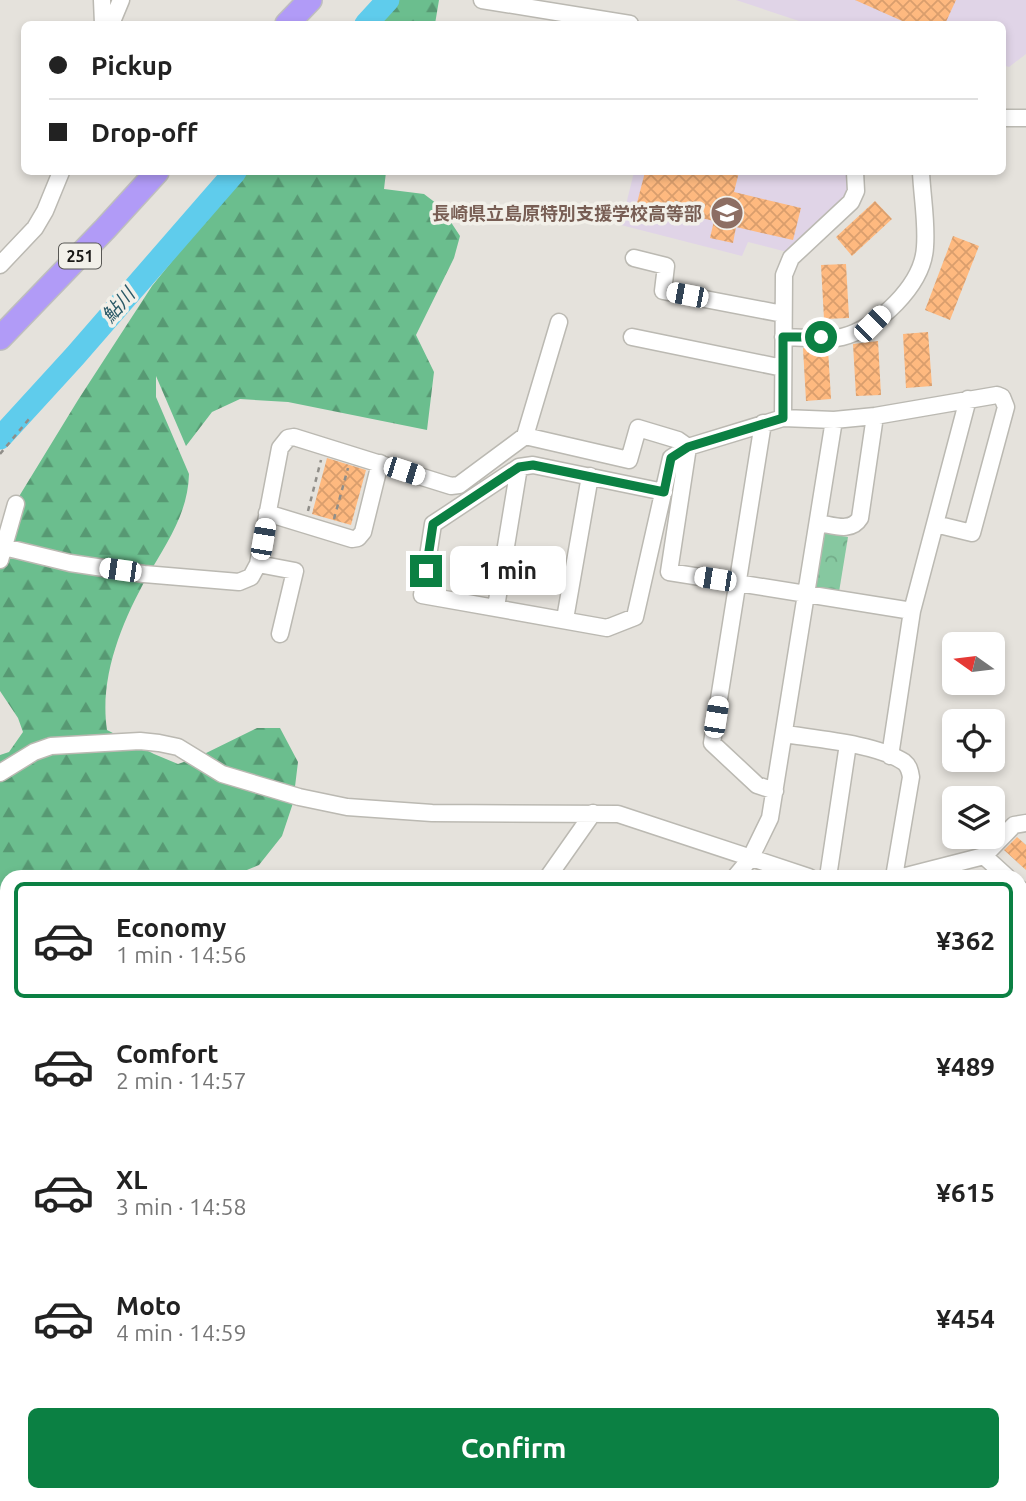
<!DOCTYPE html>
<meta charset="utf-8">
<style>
:root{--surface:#fff;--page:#f2f2f2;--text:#222;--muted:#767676;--line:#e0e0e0;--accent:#0b8043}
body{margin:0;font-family:Ubuntu,"Noto Sans JP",sans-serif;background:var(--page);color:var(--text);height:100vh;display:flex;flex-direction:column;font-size:26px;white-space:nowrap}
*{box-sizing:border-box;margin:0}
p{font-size:23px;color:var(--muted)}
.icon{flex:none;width:38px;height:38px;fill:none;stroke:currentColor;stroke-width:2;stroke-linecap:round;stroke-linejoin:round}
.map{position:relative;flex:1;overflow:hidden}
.details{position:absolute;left:0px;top:870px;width:1027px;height:632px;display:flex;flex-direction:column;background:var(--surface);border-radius:21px 21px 0 0;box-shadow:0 4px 10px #0003}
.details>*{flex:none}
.top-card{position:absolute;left:21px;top:21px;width:985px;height:154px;border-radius:10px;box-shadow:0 4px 10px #0003;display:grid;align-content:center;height:154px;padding:0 28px;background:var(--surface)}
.needle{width:46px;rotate:284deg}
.tools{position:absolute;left:942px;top:632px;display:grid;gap:14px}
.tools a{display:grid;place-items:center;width:63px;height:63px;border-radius:10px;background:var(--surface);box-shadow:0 4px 10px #0003;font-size:35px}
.end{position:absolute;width:32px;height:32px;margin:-16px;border:9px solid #0b8043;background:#fff;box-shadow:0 0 0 4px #fff}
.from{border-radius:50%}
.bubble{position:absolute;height:49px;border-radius:10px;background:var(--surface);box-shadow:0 4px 10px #0003;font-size:23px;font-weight:600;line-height:49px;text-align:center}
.car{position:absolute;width:21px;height:42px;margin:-21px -10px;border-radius:9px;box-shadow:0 0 5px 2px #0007;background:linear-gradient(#fff 24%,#345 0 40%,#fff 0 76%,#345 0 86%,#fff 0)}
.top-card b{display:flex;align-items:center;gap:24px;height:66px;font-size:26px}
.top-card b+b{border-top:2px solid var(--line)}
.top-card i{width:18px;height:18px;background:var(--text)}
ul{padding:12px 0 0;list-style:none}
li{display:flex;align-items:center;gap:21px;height:116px;margin:0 14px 10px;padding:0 14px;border:4px solid transparent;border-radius:10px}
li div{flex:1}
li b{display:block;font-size:26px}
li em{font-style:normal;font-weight:600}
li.selected{border-color:var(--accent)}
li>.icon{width:63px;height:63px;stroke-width:1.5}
.primary-button{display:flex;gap:14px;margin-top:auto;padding:14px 28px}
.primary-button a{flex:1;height:80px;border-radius:10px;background:var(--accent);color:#fff;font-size:28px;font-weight:600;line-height:80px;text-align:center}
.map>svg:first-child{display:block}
.education{fill:#e0d4e7}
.forest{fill:url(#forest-firs)}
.park{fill:url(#park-crowns)}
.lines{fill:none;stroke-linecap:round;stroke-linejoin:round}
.river{stroke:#5fccec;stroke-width:23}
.building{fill:url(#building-cross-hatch)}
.minor-casing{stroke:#bbb9b2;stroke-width:19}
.highway-casing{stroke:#bebebd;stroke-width:26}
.path{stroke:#908e89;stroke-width:2.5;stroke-dasharray:5 5;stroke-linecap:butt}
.minor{stroke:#fff;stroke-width:16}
.highway{stroke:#b19bf7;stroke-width:23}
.route{stroke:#0b8043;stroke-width:9}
.labels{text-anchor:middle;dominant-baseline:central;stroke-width:7;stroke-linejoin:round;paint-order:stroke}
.shield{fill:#f2f0e9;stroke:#595855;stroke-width:2}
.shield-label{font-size:16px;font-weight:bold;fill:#181715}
.education-label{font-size:18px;font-weight:bold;fill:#785e54;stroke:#f2f0e9;text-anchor:end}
.water-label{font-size:19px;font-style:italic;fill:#2a5967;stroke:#f2f0e9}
</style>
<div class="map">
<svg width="1026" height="1501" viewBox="0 0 1026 1501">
<defs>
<pattern id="forest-firs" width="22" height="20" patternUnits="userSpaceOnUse" patternTransform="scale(1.75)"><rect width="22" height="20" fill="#6bbe8e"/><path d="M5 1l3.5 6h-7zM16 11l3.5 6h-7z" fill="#579973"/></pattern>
<pattern id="park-crowns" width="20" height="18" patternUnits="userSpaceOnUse" patternTransform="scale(1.75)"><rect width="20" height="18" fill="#86c8a0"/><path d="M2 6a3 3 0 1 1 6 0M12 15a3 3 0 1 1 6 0" fill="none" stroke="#73ab89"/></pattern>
<pattern id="building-cross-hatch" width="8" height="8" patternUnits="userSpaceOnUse" patternTransform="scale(1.75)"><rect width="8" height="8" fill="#feb97f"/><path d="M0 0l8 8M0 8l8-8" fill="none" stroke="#d99e6d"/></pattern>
</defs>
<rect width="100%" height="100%" fill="#e5e2dc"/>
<path class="education" d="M736 0H1026V54L1009 67 1003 65V24H808Z
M634 172H848L850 179 847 194 842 201 787 252 748 242 742 256 621 225Z
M1026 990V1064L1020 1058V996Z"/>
<path class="forest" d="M397 0H439L435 24H375Z
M244 172H386L384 189 424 194 441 207 460 236 454 258 416 335 434 372 427 430 288 402 240 399 212 412 186 446 156 376V397L189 474C188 514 166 544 147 577 122 622 99 677 107 730L154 754 178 764 198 757 257 728H280L298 762 293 803 282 836 259 865 230 877H7V1061L0 1039V755L9 752 23 732 18 718 0 691V543L15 503 78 400 152 286Z
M209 1495H308L311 1501H208Z"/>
<path class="park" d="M824 533 848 537 839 592 815 588Z"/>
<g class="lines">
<path class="river" d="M366 24 388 0
M0 438 75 356 235 172"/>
</g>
<path class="building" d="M855 0H956L945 24H909Z
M645 172 663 175 664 172H739L734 192 801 208 793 240 736 227 733 243 710 238 714 221 637 203Z
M875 201 892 219 852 256 836 237Z
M953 236 979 246 950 320 925 310Z
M846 264 849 318 824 319 821 265Z
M928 332 932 386 906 388 903 334Z
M878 341 881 395 856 396 853 344Z
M803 348 828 349 831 399 806 401Z
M327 458 366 470 351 525 312 514Z
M1017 837 1026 845V870L1004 850Z"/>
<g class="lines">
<defs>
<path id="minor" d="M102 0 103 24
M482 0 630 24
M111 24 121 0
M1003 118H1026
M634 258 666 266 663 291 783 314
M0 265 35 228 45 211 61 172
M632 337 783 368
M783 337C800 337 827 341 842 337 878 328 923 285 925 247 927 222 922 196 921 172
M783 418 784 275 791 258 851 202 856 191 855 172
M763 423 712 743 757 785 775 791
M525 436 559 322
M664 492 533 465 519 467 433 524 422 595 607 628 635 617 671 458 688 447 783 418 834 420 875 416 997 395 1002 397 1006 407 972 533 935 524
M267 513 352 539 358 538 363 532 380 463
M818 523C833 525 851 533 860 518L875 416
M4 547 70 563 144 574 239 582 251 577 258 564 280 448 288 438 294 437 451 486 459 485 525 436 629 460 638 428 678 440 688 447 669 572 912 611
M0 560 16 504
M258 564 295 571 280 634
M496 607 519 467
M565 619 590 476
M785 734C817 739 877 744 904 762 909 766 910 771 911 777L894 877
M890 756 912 611 968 399
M0 773 34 752 51 746 140 741 159 743 178 747 222 774 299 797 347 807 432 813 618 814 809 877
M984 856 1007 877
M548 877 593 813
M735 877 750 859 770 818 834 420
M828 877 848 744
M902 877 984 856 1014 825 1026 823
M1020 889 1026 894
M1020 1074 1026 1080
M1020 1323 1026 1319
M131 1501 137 1494
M352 1501 373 1494
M846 1501 852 1494"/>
<path id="highway" d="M287 24 310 0
M0 338 105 229 157 172
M0 1216 7 1222
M520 1494 525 1501"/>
</defs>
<use href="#minor" class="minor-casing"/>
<use href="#highway" class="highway-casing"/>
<path class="path" d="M0 454 29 419
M308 511 321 460
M334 519 348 468"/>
<use href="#minor" class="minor"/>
<use href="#highway" class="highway"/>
</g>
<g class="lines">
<path class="route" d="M426 571 433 524 519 467 533 465 664 492 671 458 688 447 783 418V337H821"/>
</g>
<defs>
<symbol id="school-disc" viewBox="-11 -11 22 22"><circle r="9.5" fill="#8d6e63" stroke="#f2f0e9"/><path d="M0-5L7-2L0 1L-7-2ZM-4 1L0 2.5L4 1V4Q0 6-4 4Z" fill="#fff"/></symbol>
</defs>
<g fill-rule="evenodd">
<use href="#school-disc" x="708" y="194" width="38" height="38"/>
</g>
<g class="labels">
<rect class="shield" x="59" y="243.5" width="42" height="25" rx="5"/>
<g class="shield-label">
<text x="80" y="256">251</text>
</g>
<g class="education-label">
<text x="702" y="213">長崎県立島原特別支援学校高等部</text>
</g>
<g class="water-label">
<text transform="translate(118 305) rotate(-49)">鮎川</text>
</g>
</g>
</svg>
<div class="tools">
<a><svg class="needle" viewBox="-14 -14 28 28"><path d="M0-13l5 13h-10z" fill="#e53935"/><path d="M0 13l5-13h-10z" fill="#767676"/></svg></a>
<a><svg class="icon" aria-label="locate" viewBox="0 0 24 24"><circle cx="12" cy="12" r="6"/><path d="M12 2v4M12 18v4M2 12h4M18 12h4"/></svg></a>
<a><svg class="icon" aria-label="layers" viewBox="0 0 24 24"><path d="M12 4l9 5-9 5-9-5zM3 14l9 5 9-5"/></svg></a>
</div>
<i class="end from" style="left:821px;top:337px"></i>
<i class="end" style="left:426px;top:571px"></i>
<div class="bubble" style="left:450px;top:546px;width:116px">1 min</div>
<i class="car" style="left:687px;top:295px;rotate:281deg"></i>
<i class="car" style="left:872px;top:324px;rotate:45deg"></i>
<i class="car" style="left:404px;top:471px;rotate:108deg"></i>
<i class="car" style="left:263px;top:539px;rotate:10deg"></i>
<i class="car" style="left:120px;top:570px;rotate:278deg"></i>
<i class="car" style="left:715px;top:579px;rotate:279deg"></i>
<i class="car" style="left:716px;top:717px;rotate:9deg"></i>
<div class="top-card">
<b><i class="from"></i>Pickup</b>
<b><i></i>Drop-off</b>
</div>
<section class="details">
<ul>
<li class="selected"><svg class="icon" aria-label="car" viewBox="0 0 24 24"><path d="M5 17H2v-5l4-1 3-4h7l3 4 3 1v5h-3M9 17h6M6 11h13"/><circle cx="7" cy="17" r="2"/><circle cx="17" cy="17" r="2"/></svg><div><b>Economy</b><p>1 min · 14:56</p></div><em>¥362</em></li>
<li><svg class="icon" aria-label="car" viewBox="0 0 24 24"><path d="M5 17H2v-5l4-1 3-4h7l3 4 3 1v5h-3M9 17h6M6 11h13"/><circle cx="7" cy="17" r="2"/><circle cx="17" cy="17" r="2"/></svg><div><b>Comfort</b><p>2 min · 14:57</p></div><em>¥489</em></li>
<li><svg class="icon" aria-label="car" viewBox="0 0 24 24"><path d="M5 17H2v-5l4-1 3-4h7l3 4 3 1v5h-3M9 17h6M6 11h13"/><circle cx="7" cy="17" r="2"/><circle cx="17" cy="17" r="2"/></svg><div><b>XL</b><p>3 min · 14:58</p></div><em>¥615</em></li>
<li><svg class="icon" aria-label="car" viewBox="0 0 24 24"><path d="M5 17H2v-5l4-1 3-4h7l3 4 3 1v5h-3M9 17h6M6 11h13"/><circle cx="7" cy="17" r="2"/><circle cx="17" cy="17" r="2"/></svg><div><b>Moto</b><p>4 min · 14:59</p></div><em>¥454</em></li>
</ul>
<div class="primary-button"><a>Confirm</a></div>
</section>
</div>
